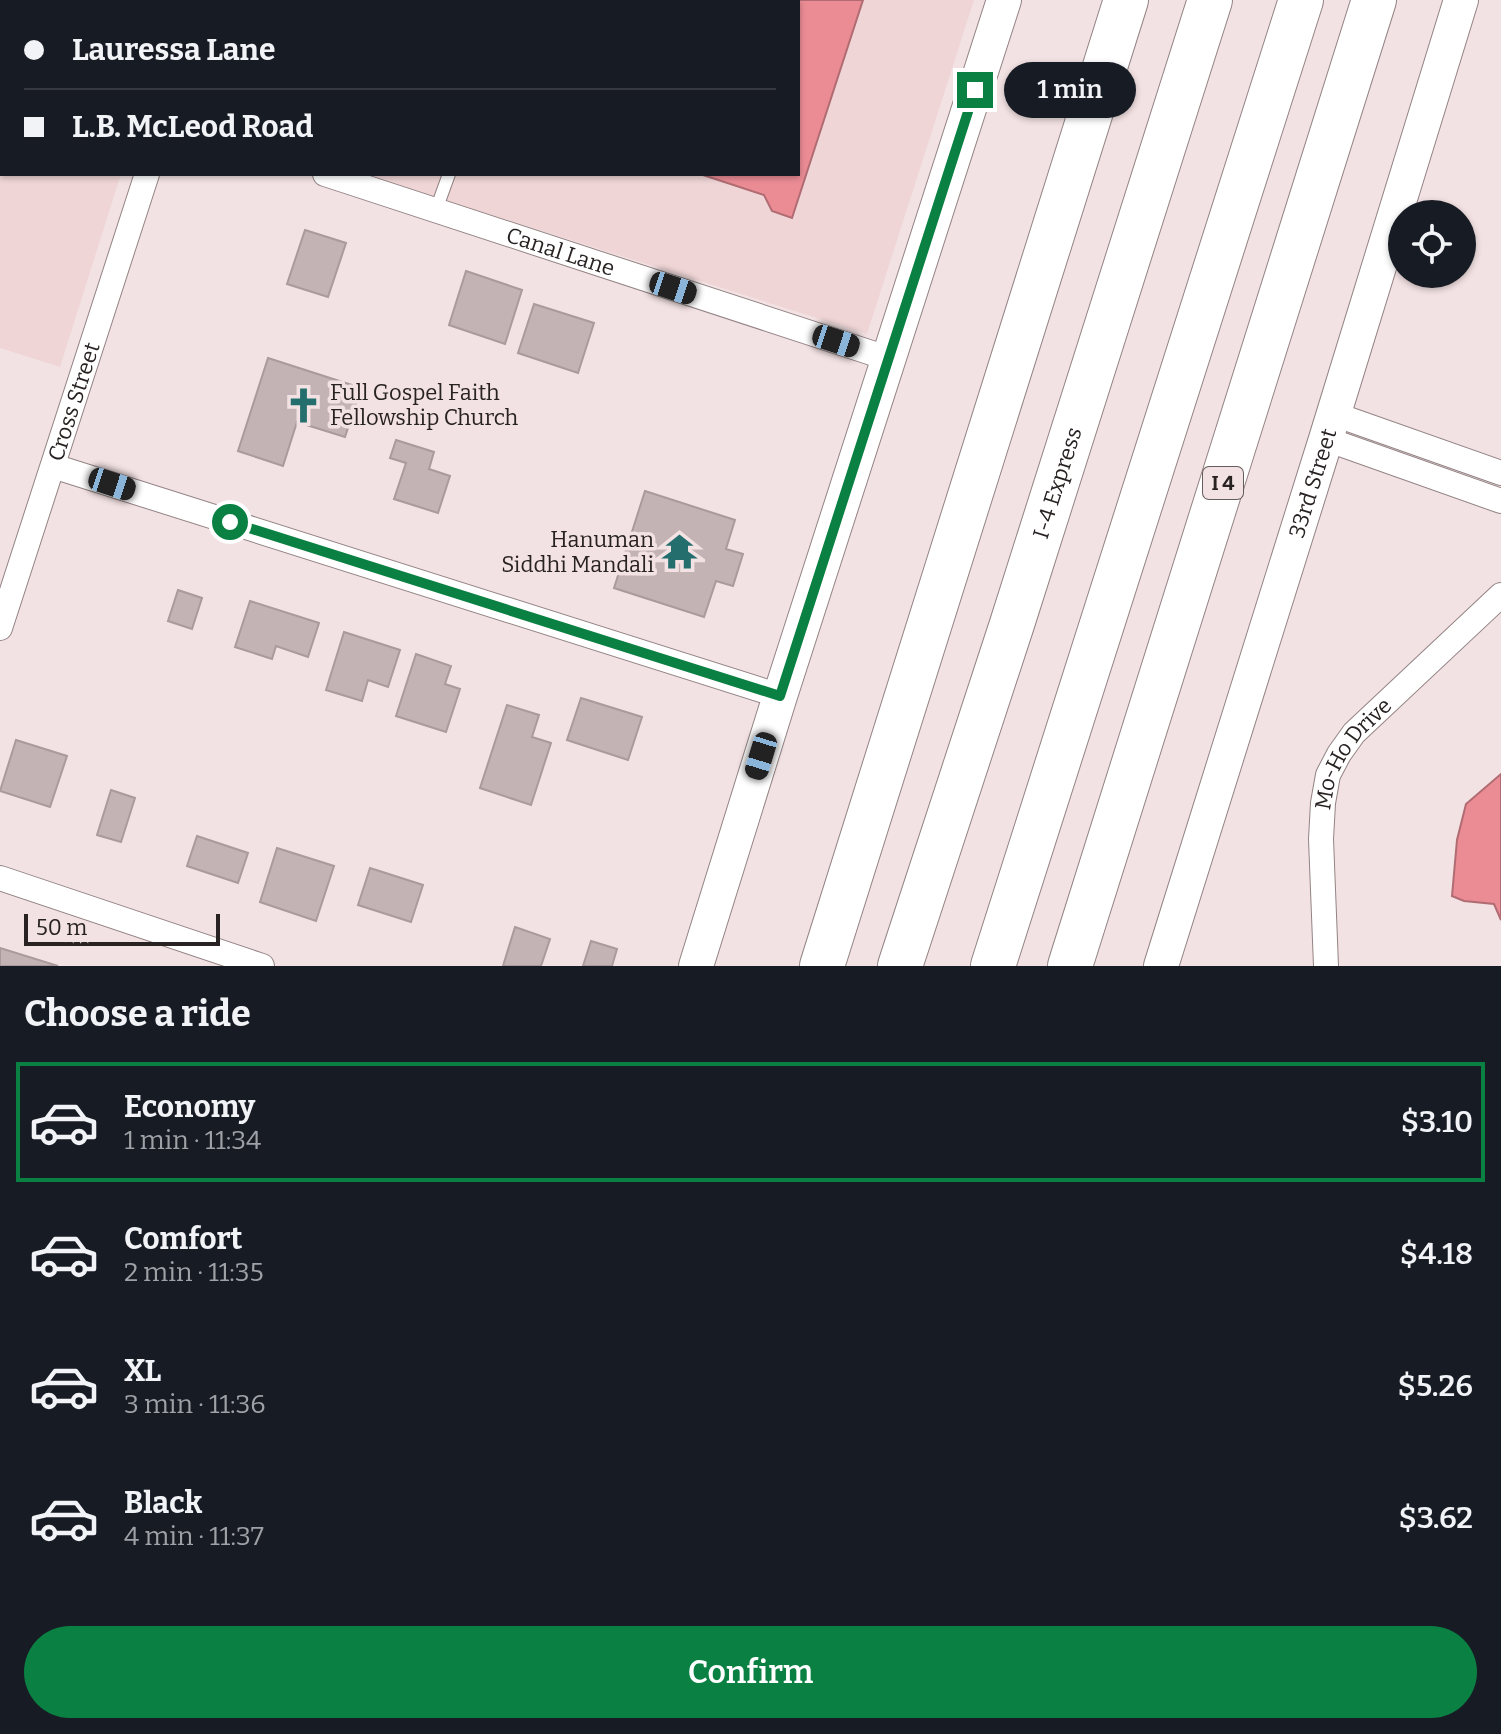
<!DOCTYPE html>
<meta charset="utf-8">
<style>
:root{--surface:#171b24;--page:#242831;--text:#f1f3f6;--muted:#9ea1a6;--line:#363941;--accent:#0b8043}
body{margin:0;font-family:Bitter,serif;background:var(--page);color:var(--text);height:100vh;display:flex;flex-direction:column;font-size:30px;white-space:nowrap}
*{box-sizing:border-box;margin:0}
p{font-size:26px;color:var(--muted)}
.icon{flex:none;width:44px;height:44px;fill:none;stroke:currentColor;stroke-width:2;stroke-linecap:round;stroke-linejoin:round}
.map{position:relative;height:966px;overflow:hidden}
.panel{display:flex;flex-direction:column;background:var(--surface);flex:1}
.panel>*{flex:none}
.guide{position:absolute;left:0px;top:0px;width:800px;height:176px;box-shadow:0 2px 6px #0004;display:grid;align-content:center;height:176px;padding:0 24px;background:var(--surface)}
.controls{position:absolute;left:1388px;top:200px;display:grid;gap:16px}
.controls a{display:grid;place-items:center;width:88px;height:88px;border-radius:50%;background:var(--surface);box-shadow:0 2px 6px #0004;font-size:40px}
.scale{position:absolute;left:24px;bottom:20px;width:196px;box-sizing:border-box;padding-left:8px;border:4px solid #282222;border-top:0;font-size:22px;line-height:28px;white-space:nowrap;color:#282222;-webkit-text-stroke:6px #f3e2e3;paint-order:stroke}
.end{position:absolute;width:36px;height:36px;margin:-18px;border:10px solid #0b8043;background:#fff;box-shadow:0 0 0 4px #fff}
.from{border-radius:50%}
.bubble{position:absolute;height:56px;border-radius:28px;background:var(--surface);box-shadow:0 2px 6px #0004;font-size:26px;font-weight:600;line-height:56px;text-align:center}
.car{position:absolute;width:24px;height:48px;margin:-24px -12px;border-radius:10px;box-shadow:0 0 6px 2px #0007;background:linear-gradient(#222 24%,#8ab4d8 0 40%,#222 0 76%,#8ab4d8 0 86%,#222 0)}
.guide b{display:flex;align-items:center;gap:28px;height:76px;font-size:30px}
.guide b+b{border-top:2px solid var(--line)}
.guide i{width:20px;height:20px;background:var(--text)}
ul{padding:0;list-style:none}
li{display:flex;align-items:center;gap:24px;height:120px;margin:0 16px 12px;padding:0 8px;border:4px solid transparent;border-radius:0px}
li div{flex:1}
li b{display:block;font-size:30px}
li em{font-style:normal;font-weight:600}
li.on{border-color:var(--accent)}
li>.icon{width:72px;height:72px;stroke-width:1.5}
h2{padding:0 24px;font-size:36px;line-height:96px}
.action{display:flex;gap:16px;margin-top:auto;padding:16px 24px}
.action a{flex:1;height:92px;border-radius:48px;background:var(--accent);color:#fff;font-size:32px;font-weight:600;line-height:92px;text-align:center}
.map>svg:first-child{display:block}
.built{fill:#efd5d6}
.green{fill:#f9c7ca}
.water{fill:#eb8c95;stroke:#b06c72;stroke-width:2}
.building{fill:#c4b3b4;stroke:#aa9a9b;stroke-width:2}
.lines{fill:none;stroke-linecap:round;stroke-linejoin:round}
.lane-casing{stroke:#938384;stroke-width:14}
.street-casing{stroke:#938384;stroke-width:26}
.secondary-casing{stroke:#938384;stroke-width:36}
.highway-casing{stroke:#938384;stroke-width:46}
.lane{stroke:#fff;stroke-width:12}
.street{stroke:#fff;stroke-width:24}
.secondary{stroke:#fff;stroke-width:34}
.highway{stroke:#fff;stroke-width:44}
.route{stroke:#0b8043;stroke-width:10}
.labels{text-anchor:middle;dominant-baseline:central;stroke-width:7;stroke-linejoin:round;paint-order:stroke}
.shield{fill:#f3e2e3;stroke:#655c5c;stroke-width:2}
.shield-label{font-size:20px;font-weight:bold;fill:#282222}
.street-label{font-size:22px;fill:#282222;stroke:#f3e2e3}
.poi-label{font-size:22px;fill:#282222;stroke:#f3e2e3;text-anchor:start}
</style>
<div class="map">
<svg width="1501" height="966" viewBox="0 0 1501 966">
<rect width="100%" height="100%" fill="#f3e2e3"/>
<path class="built" d="M0 0H974L867 334 363 174H798V2H2V174H121L60 367 0 348Z"/>
<path class="green" d="M0 0H95L94 2H2V86H0Z"/>
<path class="water" d="M682 0H863L792 218 772 211 764 195 700 174H798V2H681Z
M1501 774V920L1494 904 1464 901 1452 896 1457 840 1466 804Z"/>
<path class="building" d="M305 230 346 243 328 297 287 284Z
M466 271 522 290 505 344 449 325Z
M534 304 594 323 578 373 518 353Z
M268 358 361 388 345 437 297 422 283 466 238 451Z
M396 440 434 452 429 469 450 476 438 513 394 499 406 463 390 458Z
M645 491 735 520 726 549 743 554 733 586 716 581 704 617 614 588Z
M178 590 202 598 192 629 168 621Z
M250 601 319 623 308 657 276 646 272 659 235 647Z
M344 632 400 650 388 687 368 680 362 701 326 690Z
M416 654 451 666 445 684 460 689 446 732 396 716Z
M581 698 642 717 628 760 567 740Z
M507 705 539 715 532 737 551 743 531 805 480 788Z
M16 740 67 756 50 807 0 791Z
M111 790 135 798 121 842 97 835Z
M197 836 248 853 238 883 187 866Z
M277 848 334 866 316 921 260 902Z
M370 868 423 885 411 922 358 905Z
M515 927 550 939 541 966H503Z
M591 941 617 949 612 966H583Z
M0 948 58 966H0Z"/>
<g class="lines">
<defs>
<path id="lane" d="M436 210 449 174"/>
<g id="street">
<path id="s1" d="M325 174 890 359"/>
<path d="M1334 414 1501 473"/>
<path d="M1326 439 1501 501"/>
<path d="M53 466 780 696"/>
<path id="s2" d="M0 628 147 174"/>
<path d="M0 878 262 966"/>
<path id="s3" d="M1326 966 1321 839 1323 803 1328 775 1339 754 1354 733 1501 595"/>
</g>
<g id="secondary">
<path d="M696 966 780 696 1004 0"/>
<path id="s4" d="M1161 966 1326 439 1461 0"/>
</g>
<g id="highway">
<path d="M822 966 1126 0"/>
<path id="s5" d="M900 966 1012 624 1210 0"/>
<path d="M993 966 1301 0"/>
<path d="M1070 966 1374 0"/>
</g>
</defs>
<use href="#lane" class="lane-casing"/>
<use href="#street" class="street-casing"/>
<use href="#secondary" class="secondary-casing"/>
<use href="#highway" class="highway-casing"/>
<use href="#lane" class="lane"/>
<use href="#street" class="street"/>
<use href="#secondary" class="secondary"/>
<use href="#highway" class="highway"/>
</g>
<g class="lines">
<path class="route" d="M230 522 780 696 975 90"/>
</g>
<defs>
<symbol id="church-bare" viewBox="-9 -9 18 18"><path d="M-1.2-6h2.4v3.5h3.3v2.4h-3.3V6h-2.4V-.1h-3.3v-2.4h3.3Z" fill="#246f6e" stroke="#f3e2e3" stroke-width="2.5" paint-order="stroke"/></symbol>
<symbol id="temple-bare" viewBox="-9 -9 18 18"><path d="M0-6L5-2H3V0L6.5 2.5H4V6H1.5V3h-3V6H-4V2.5H-6.5L-3 0V-2H-5Z" fill="#246f6e" stroke="#f3e2e3" stroke-width="2.5" paint-order="stroke"/></symbol>
</defs>
<g fill-rule="evenodd">
<use href="#church-bare" x="278" y="380" width="51" height="51"/>
<use href="#temple-bare" x="654" y="526" width="51" height="51"/>
</g>
<g class="labels">
<rect class="shield" x="1203" y="467" width="40" height="32" rx="6"/>
<g class="shield-label">
<text x="1223" y="483">I 4</text>
</g>
<g class="street-label">
<text stroke="none"><textPath href="#s1" startOffset="248">Canal Lane</textPath></text>
<text stroke="none"><textPath href="#s2" startOffset="238">Cross Street</textPath></text>
<text stroke="none"><textPath href="#s5" startOffset="508">I-4 Express</textPath></text>
<text stroke="none"><textPath href="#s4" startOffset="506">33rd Street</textPath></text>
<text stroke="none"><textPath href="#s3" startOffset="222">Mo-Ho Drive</textPath></text>
</g>
<g class="poi-label">
<text x="330" y="392">Full Gospel Faith<tspan x="330" dy="25">Fellowship Church</tspan></text>
<text x="654" y="539" text-anchor="end">Hanuman<tspan x="654" dy="25">Siddhi Mandali</tspan></text>
</g>
</g>
</svg>
<div class="controls">
<a><svg class="icon" aria-label="locate" viewBox="0 0 24 24"><circle cx="12" cy="12" r="6"/><path d="M12 2v4M12 18v4M2 12h4M18 12h4"/></svg></a>
</div>
<div class="scale">50 m</div>
<i class="end from" style="left:230px;top:522px"></i>
<i class="end" style="left:975px;top:90px"></i>
<div class="bubble" style="left:1004px;top:62px;width:132px">1 min</div>
<i class="car" style="left:673px;top:288px;rotate:108deg"></i>
<i class="car" style="left:836px;top:341px;rotate:108deg"></i>
<i class="car" style="left:112px;top:484px;rotate:108deg"></i>
<i class="car" style="left:761px;top:756px;rotate:197deg"></i>
<div class="guide">
<b><i class="from"></i>Lauressa Lane</b>
<b><i></i>L.B. McLeod Road</b>
</div>
</div>
<section class="panel">
<h2>Choose a ride</h2>
<ul>
<li class="on"><svg class="icon" aria-label="car" viewBox="0 0 24 24"><path d="M5 17H2v-5l4-1 3-4h7l3 4 3 1v5h-3M9 17h6M6 11h13"/><circle cx="7" cy="17" r="2"/><circle cx="17" cy="17" r="2"/></svg><div><b>Economy</b><p>1 min · 11:34</p></div><em>$3.10</em></li>
<li><svg class="icon" aria-label="car" viewBox="0 0 24 24"><path d="M5 17H2v-5l4-1 3-4h7l3 4 3 1v5h-3M9 17h6M6 11h13"/><circle cx="7" cy="17" r="2"/><circle cx="17" cy="17" r="2"/></svg><div><b>Comfort</b><p>2 min · 11:35</p></div><em>$4.18</em></li>
<li><svg class="icon" aria-label="car" viewBox="0 0 24 24"><path d="M5 17H2v-5l4-1 3-4h7l3 4 3 1v5h-3M9 17h6M6 11h13"/><circle cx="7" cy="17" r="2"/><circle cx="17" cy="17" r="2"/></svg><div><b>XL</b><p>3 min · 11:36</p></div><em>$5.26</em></li>
<li><svg class="icon" aria-label="car" viewBox="0 0 24 24"><path d="M5 17H2v-5l4-1 3-4h7l3 4 3 1v5h-3M9 17h6M6 11h13"/><circle cx="7" cy="17" r="2"/><circle cx="17" cy="17" r="2"/></svg><div><b>Black</b><p>4 min · 11:37</p></div><em>$3.62</em></li>
</ul>
<div class="action"><a>Confirm</a></div>
</section>
